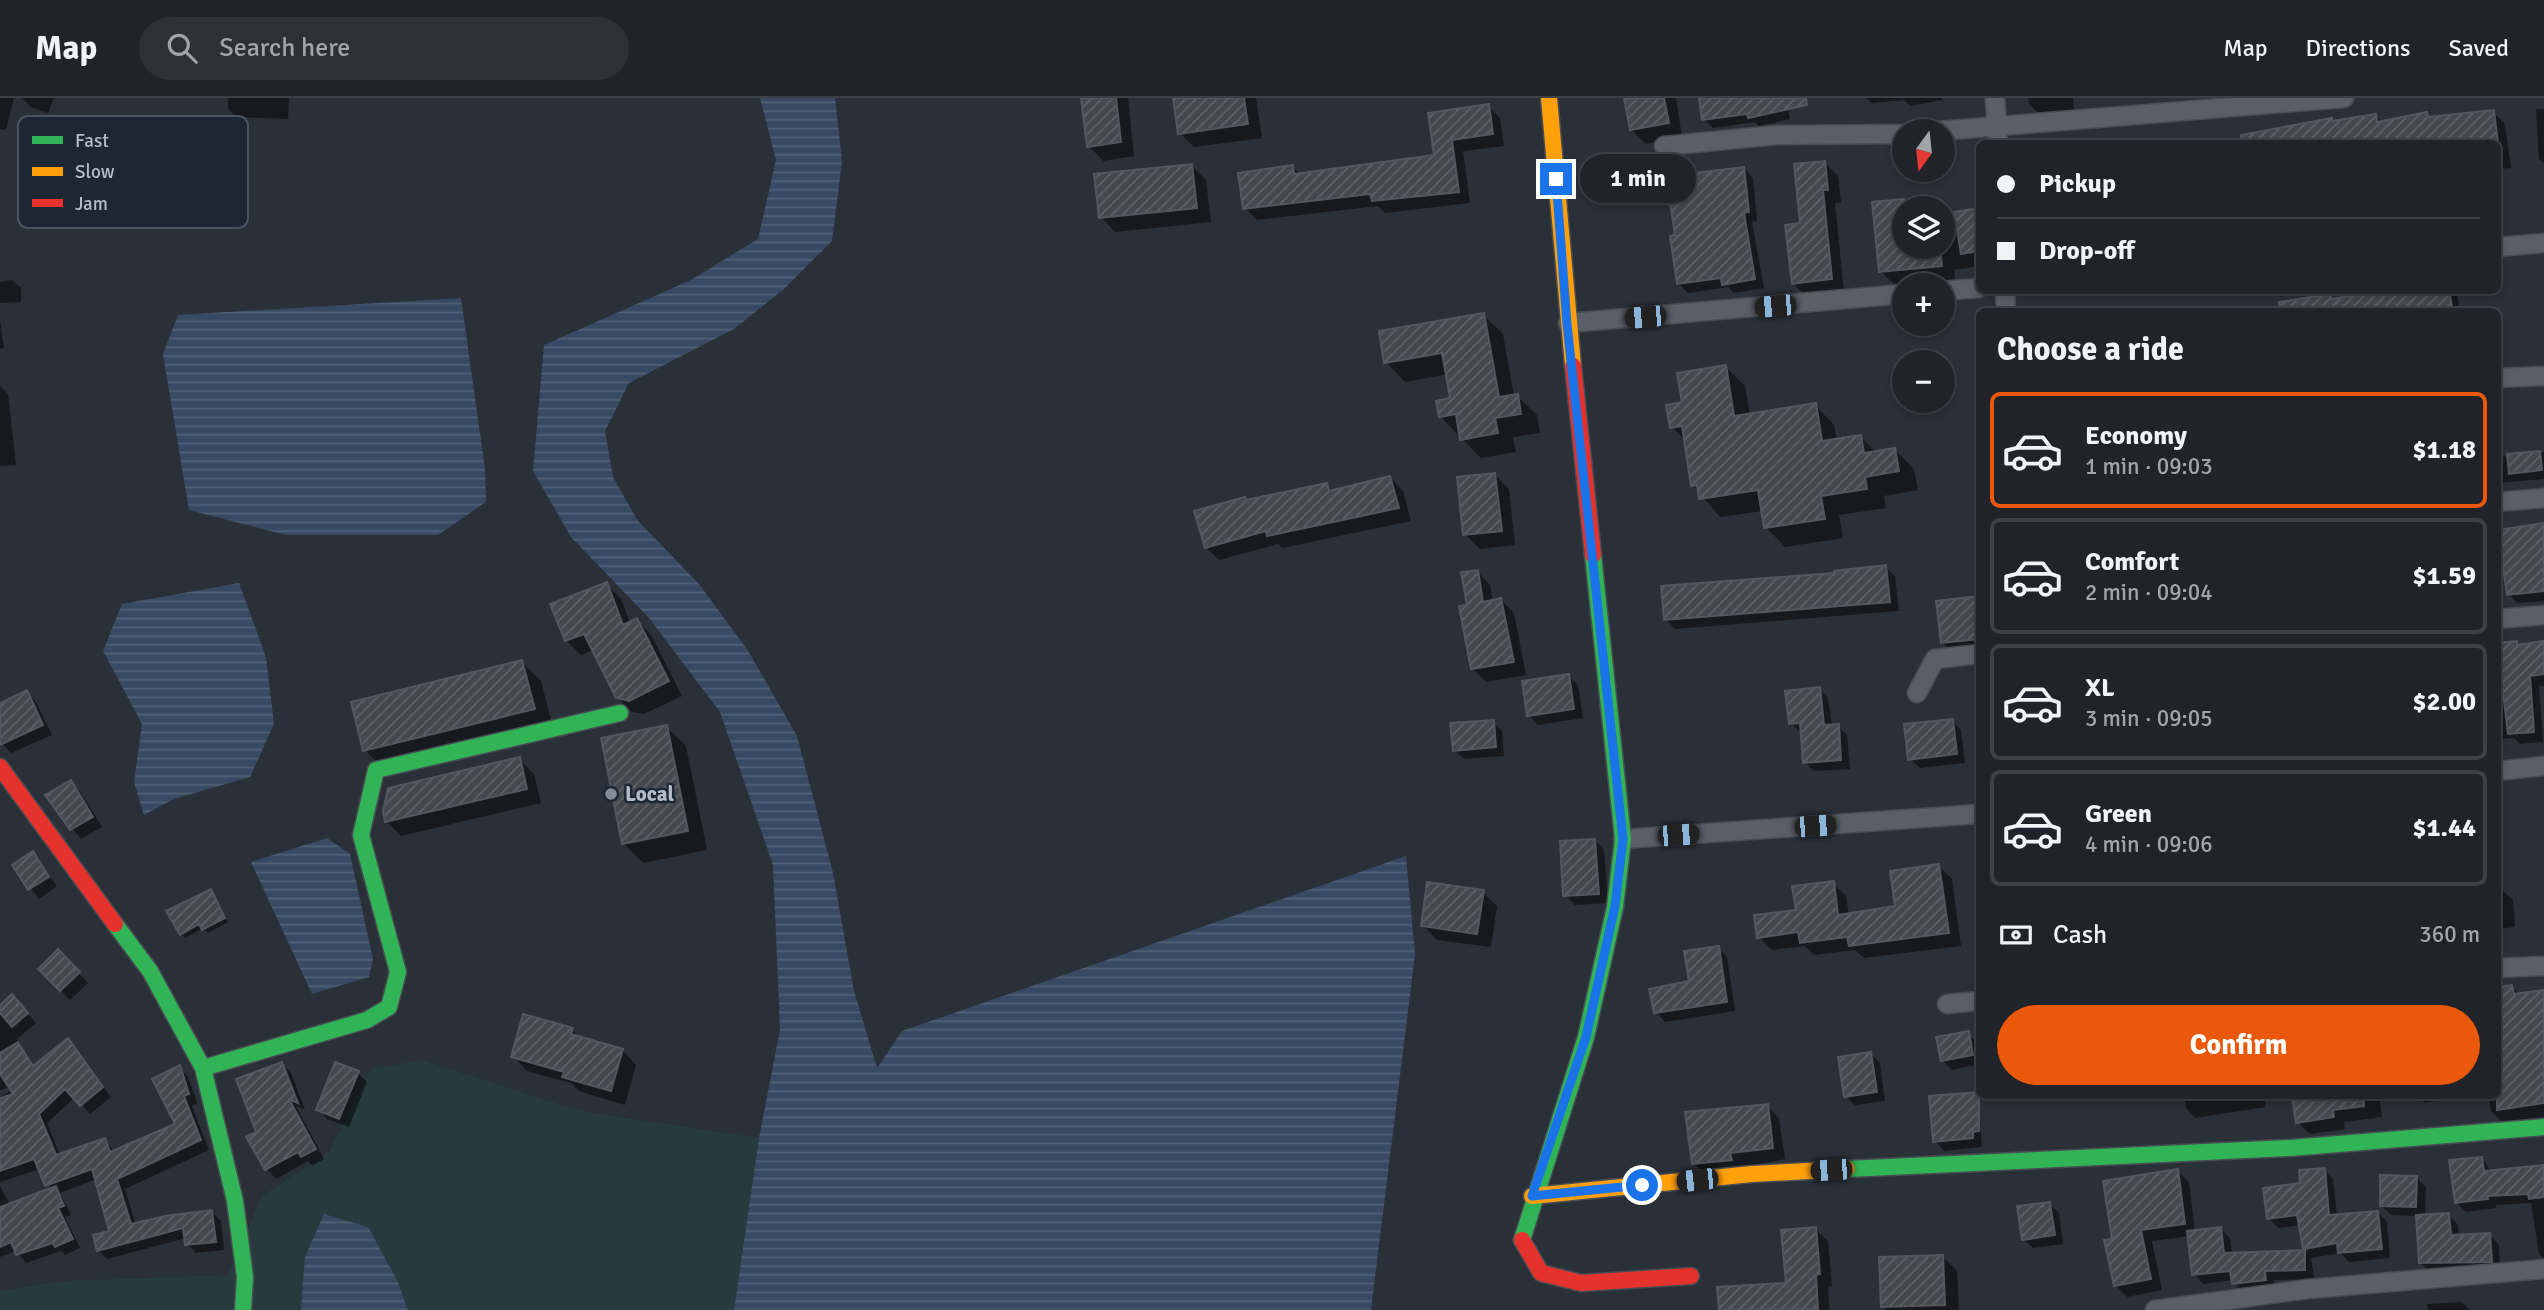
<!DOCTYPE html>
<meta charset="utf-8">
<style>
:root{--surface:#20242a;--page:#2d3036;--text:#f1f3f6;--muted:#a2a4a8;--line:#3d4147;--accent:#ea580c}
body{margin:0;font-family:Signika,sans-serif;background:var(--page);color:var(--text);height:100vh;display:flex;flex-direction:column;font-size:26px;white-space:nowrap}
*{box-sizing:border-box;margin:0}
p{font-size:23px;color:var(--muted)}
.icon{flex:none;width:38px;height:38px;fill:none;stroke:currentColor;stroke-width:2;stroke-linecap:round;stroke-linejoin:round}
.map{position:relative;flex:1;overflow:hidden}
.panel{position:absolute;left:1976px;top:210px;width:525px;height:791px;display:flex;flex-direction:column;background:var(--surface);border-radius:10px;box-shadow:0 4px 10px #0003,0 0 0 2px var(--line)}
.panel>*{flex:none}
.guide{position:absolute;left:1976px;top:42px;width:525px;height:154px;border-radius:10px;box-shadow:0 4px 10px #0003,0 0 0 2px var(--line);display:grid;align-content:center;height:154px;padding:0 21px;background:var(--surface)}
.needle{width:46px;rotate:195deg}
.buttons{position:absolute;left:1892px;top:21px;display:grid;gap:14px}
.buttons a{display:grid;place-items:center;width:63px;height:63px;border-radius:50%;background:var(--surface);box-shadow:0 4px 10px #0003,0 0 0 2px var(--line);font-size:35px}
.end{position:absolute;width:32px;height:32px;margin:-16px;border:9px solid #1a73e8;background:#fff;box-shadow:0 0 0 4px #fff}
.from{border-radius:50%}
.bubble{position:absolute;height:49px;border-radius:24px;background:var(--surface);box-shadow:0 4px 10px #0003,0 0 0 2px var(--line);font-size:23px;font-weight:700;line-height:49px;text-align:center}
.car{position:absolute;width:21px;height:42px;margin:-21px -10px;border-radius:9px;box-shadow:0 0 5px 2px #0007;background:linear-gradient(#222 24%,#8ab4d8 0 40%,#222 0 76%,#8ab4d8 0 86%,#222 0)}
.guide b{display:flex;align-items:center;gap:24px;height:66px;font-size:26px}
.guide b+b{border-top:2px solid var(--line)}
.guide i{width:18px;height:18px;background:var(--text)}
ul{padding:0;list-style:none}
li{display:flex;align-items:center;gap:21px;height:116px;margin:0 14px 10px;padding:0 7px;border:4px solid var(--line);border-radius:10px}
li div{flex:1}
li b{display:block;font-size:26px}
li em{font-style:normal;font-weight:700}
li.active{border-color:var(--accent)}
li>.icon{width:63px;height:63px;stroke-width:1.5}
h2{padding:0 21px;font-size:32px;line-height:84px}
.pay{display:flex;align-items:center;gap:18px;height:77px;padding:0 21px;font-size:26px}
.pay p{margin-inline-start:auto}
.primary-button{display:flex;gap:14px;margin-top:auto;padding:14px 21px}
.primary-button a{flex:1;height:80px;border-radius:42px;background:var(--accent);color:#fff;font-size:28px;font-weight:700;line-height:80px;text-align:center}
header{display:flex;align-items:center;gap:42px;box-sizing:border-box;height:98px;padding:0 35px;background:var(--surface);border-bottom:2px solid var(--line)}
header strong{font-size:33px}
nav{display:flex;gap:38px;margin-inline-start:auto;font-size:24px}
.search{width:490px;height:63px;background:var(--page);display:flex;align-items:center;gap:18px;box-sizing:border-box;padding:0 24px;border-radius:38px;color:var(--muted);font-size:26px}
.map>svg:first-child{display:block}
.green{fill:#273a3e}
.water{fill:url(#water-rules)}
.shadow{fill:#0007;fill-rule:evenodd}
.building{fill:url(#building-hatch);stroke:#52575f;stroke-width:2}
.lines{fill:none;stroke-linecap:round;stroke-linejoin:round}
.street-casing{stroke:#484c53;stroke-width:21}
.fast-casing{stroke:#484c53;stroke-width:19}
.slow-casing{stroke:#484c53;stroke-width:19}
.jam-casing{stroke:#484c53;stroke-width:19}
.street{stroke:#5a5e66;stroke-width:18}
.fast{stroke:#30b455;stroke-width:16}
.slow{stroke:#ff9f0a;stroke-width:16}
.jam{stroke:#e5322d;stroke-width:16}
.route{stroke:#1a73e8;stroke-width:9}
.poi-dot{fill:#848b96;stroke:#1d2633;stroke-width:2.5}
.labels{text-anchor:middle;dominant-baseline:central;stroke-width:5;stroke-linejoin:round;paint-order:stroke}
.poi-label{font-size:21px;font-weight:bold;fill:#b4bcc9;stroke:#1d2633;text-anchor:start}
.key{fill:#1d2633;stroke:#4a5360;stroke-width:2}
.key-label{font-size:19px;fill:#b4bcc9}
</style>
<header>
<strong>Map</strong>
<div class="search"><svg class="icon" aria-label="search" viewBox="0 0 24 24"><circle cx="10" cy="10" r="6"/><path d="M15 15l6 6"/></svg>Search here</div>
<nav><a>Map</a><a>Directions</a><a>Saved</a></nav>
</header>
<div class="map">
<svg width="2544" height="1212" viewBox="0 0 2544 1212">
<defs>
<pattern id="water-rules" width="6" height="5" patternUnits="userSpaceOnUse" patternTransform="scale(1.75)"><rect width="6" height="5" fill="#384963"/><path d="M0 2.5h6" fill="none" stroke="#526178"/></pattern>
<pattern id="building-hatch" width="6" height="6" patternUnits="userSpaceOnUse" patternTransform="scale(1.75)"><rect width="6" height="6" fill="#444950"/><path d="M-1 1l2-2M0 6l6-6M5 7l2-2" fill="none" stroke="#5d6168"/></pattern>
</defs>
<rect width="100%" height="100%" fill="#2a3038"/>
<path class="green" d="M422 962 580 1013 759 1040 734 1212H0V1193L64 1183 228 1177 262 1098 329 1054 371 971Z"/>
<path class="water" d="M760 0H835L842 63 832 143 784 191 734 231 629 285 605 333 613 379 638 423 699 486 747 551 797 638 833 775 854 893 877 970 902 933 1406 758 1415 856 1371 1212H734L759 1040 780 932 773 767 720 614 649 520 571 439 533 373 544 247 691 182 758 141 776 62Z
M461 200 485 371 486 404 438 437H286L189 412 163 256 178 217Z
M239 485 266 559 274 626 250 679 174 701 144 717 134 684 142 626 103 553 122 506Z
M327 740 350 756 373 861 369 879 312 896 251 764Z
M324 1116 368 1129 397 1182 408 1212H301L305 1159Z"/>
<path class="shadow" d="M0 0H14L6 32 0 31Z
M22 0H54L48 15 31 9Z
M228 0H289L288 21 236 19 228 10Z
M1083 0H1128L1134 58 1103 63 1089 48Z
M1175 0H1256L1262 40 1194 49 1180 35Z
M1626 0H1676L1682 39 1646 46 1631 31Z
M1701 0H1786L1790 21 1759 28 1755 24 1713 30 1704 21Z
M1866 0H1942V2L1910 8 1904 2 1872 5Z
M2028 0H2073L2074 13 2040 17 2029 6Z
M1488 8 1500 20 1504 48 1463 53 1470 105 1385 115 1378 108 1257 122 1245 110 1293 69 1300 76 1436 58 1430 16Z
M2536 11H2544V65L2539 61Z
M2493 14 2505 26 2511 70 2497 71V46H2229L2228 41 2266 37 2331 22 2334 24 2376 18 2382 24 2427 16 2430 20Z
M1825 65 1838 78 1841 104 1835 105 1844 194 1806 198 1793 185 1802 127Z
M1191 67 1206 82 1211 124 1115 134 1101 119Z
M1744 70 1753 80 1757 123 1752 124 1764 190 1734 195 1728 189 1688 195 1679 186 1677 138Z
M1935 100 1949 117 1979 112V168L1954 172 1955 181 1894 186 1880 173 1874 105ZM1904 110H1942V149H1904Z
M12 182 21 190V204L0 205V184Z
M2403 192H2457L2460 214H2298L2329 198 2334 202Z
M2251 209 2255 214H2230Z
M1483 217 1503 236 1514 299 1517 298 1537 317 1540 335 1513 339 1516 354 1481 360 1440 318 1452 302 1448 276 1405 284 1386 264Z
M0 223 4 250 0 251Z
M1726 269 1745 288 1750 317 1815 307 1834 327 1837 343 1861 339 1877 355 1895 352 1914 371 1918 392 1884 398 1886 410 1839 417 1843 440 1785 449 1766 429 1763 413 1720 419 1693 387 1686 343 1672 329 1684 305Z
M0 288 8 296 16 367 0 368Z
M2497 347 2499 359 2544 354V381L2497 385Z
M1495 377 1509 391 1515 447 1480 451 1465 436Z
M1390 379 1403 393 1411 423 1282 450 1278 446 1219 462 1206 449 1248 404 1326 387 1333 394Z
M2544 426V503L2517 505 2509 496 2506 469 2497 470V434Z
M1886 469 1895 478 1899 513 1675 531 1666 521 1763 483Z
M1477 473 1490 487 1493 504 1501 502 1514 515 1526 577 1486 584 1473 571 1469 508Z
M606 486 621 501 630 525 637 522 651 537 682 598 644 616 632 614 617 599 594 552 581 557 566 542Z
M1979 500V556L1957 559 1943 545 1938 505Z
M2516 545 2520 549 2544 545V588H2539L2543 644 2520 646 2514 640 2497 641V547Z
M522 564 541 583 553 630 384 671 365 652Z
M1568 578 1578 587 1583 620 1538 627 1529 617Z
M1819 591 1828 600 1832 628H1838L1847 637 1850 671 1814 673 1805 664 1802 635 1790 625Z
M27 594 36 604 52 637 11 655 0 643V606Z
M1952 622 1961 632 1965 665 1920 670 1910 661Z
M1493 624 1502 633 1504 658 1464 661 1454 652Z
M666 629 686 648 707 752 643 765 624 746Z
M519 661 534 676 541 705 401 738 387 724 385 713Z
M71 684 80 693 102 729 81 741 47 698Z
M1595 742 1604 752 1608 805 1575 807 1565 797Z
M32 756 57 788 39 801 14 767Z
M1938 768 1952 781 1961 848 1864 860 1855 852 1814 857 1805 848 1772 852 1759 839 1798 814 1833 785 1846 798 1849 817 1897 809Z
M210 793 228 824 208 835 203 830 185 840 181 836Z
M2503 793 2513 802 2515 829 2497 831V794Z
M1483 794 1497 808 1491 849 1437 842 1423 827Z
M1718 850 1727 859 1735 913 1665 924 1656 914 1691 885Z
M58 854 88 885 70 902 40 871Z
M2512 889 2520 897 2544 895V1019L2502 1024 2491 1013 2488 998H2497Z
M20 908 36 925 17 941 35 969 68 942 111 999 90 1016 75 999 47 1025 60 1057 104 1042 115 1054 177 1027 179 970 188 978 197 1005 192 1008 209 1052 125 1091 136 1127 212 1114 221 1123 224 1152 196 1155 187 1146 186 1140 107 1161 98 1152 111 1134 96 1081 60 1095 71 1117 65 1119 80 1150 65 1157 61 1153 26 1165 16 1153 0 1159V1088L10 1107 52 1092 40 1071 0 1084V999L21 986 0 992V909Z
M572 932 581 940 622 952 636 967 625 1007 579 993 571 985 527 973 513 958Z
M1968 935 1977 945 1979 966 1952 972 1942 962Z
M1871 956 1880 965 1885 1003 1855 1007 1845 998Z
M282 966 291 975 305 1012 296 1008 324 1061 312 1068 308 1063 276 1081 267 1071 249 1040 258 1035Z
M358 975 367 984 349 1029 327 1021 318 1011Z
M2184 998H2263L2266 1009 2195 1020 2186 1010Z
M2293 998H2379L2382 1019 2344 1024 2345 1031 2310 1036 2297 1024Z
M2417 998H2453V1000L2425 1005Z
M1978 1006 1982 1049 1944 1053 1935 1043Z
M1767 1008 1779 1020 1785 1061 1706 1078 1694 1065Z
M2482 1060 2492 1075 2544 1068V1161L2539 1156 2531 1105 2496 1107V1110L2466 1114 2456 1104Z
M2324 1072 2333 1081 2337 1118 2378 1114 2387 1124 2390 1160 2349 1164 2341 1155 2311 1160 2314 1181 2274 1182 2275 1191 2243 1195 2233 1182 2203 1186 2194 1176 2190 1138 2152 1143 2162 1192 2127 1199 2115 1187 2114 1142 2177 1073 2189 1084 2195 1134 2221 1131 2230 1140 2232 1156 2308 1153 2301 1127 2278 1130 2269 1120 2301 1086Z
M2416 1079 2426 1089 2425 1119 2449 1117 2458 1127 2459 1138 2490 1137 2499 1147 2500 1173 2430 1174 2421 1165 2417 1118 2391 1117 2382 1108Z
M2050 1106 2059 1115 2063 1146 2033 1150 2023 1141Z
M1815 1131 1828 1143 1832 1188 1828 1189 1829 1212H1721L1788 1186Z
M1943 1159 1957 1173 1959 1212H1887L1883 1208Z
M2462 1204 2470 1212H2428L2427 1206Z"/>
<path class="building" d="M1081 0H1116L1121 44 1087 49Z
M1173 0H1244L1248 26 1178 36Z
M1624 0H1664L1669 25 1630 32Z
M1699 0H1806L1807 7 1748 20 1747 16 1702 22Z
M1489 6 1493 36 1452 42 1459 94 1372 103 1370 96 1243 111 1238 75 1293 67 1294 76 1434 57 1428 15Z
M2494 12 2498 46H2388L2387 43 2368 46H2242L2241 37 2332 20V23L2376 16 2377 24 2427 14 2428 19Z
M1825 63 1828 92H1823L1832 181 1792 186 1785 127 1800 125 1794 66Z
M1192 66 1197 110 1099 120 1094 76Z
M1744 69 1749 114 1744 115 1755 181 1722 187 1721 180 1677 186 1670 138 1675 137 1666 78Z
M1904 101V149H1940L1942 168 1879 174 1872 104Z
M1979 110V153L1961 156 1954 114Z
M2390 192H2449L2453 214H2280L2279 204 2330 196 2331 201Z
M1484 215 1499 299 1518 296 1521 316 1495 320 1498 335 1460 342 1456 316 1439 319 1436 303 1450 300 1442 255 1384 265 1379 233Z
M1726 267 1734 318 1816 305 1822 343 1861 337 1864 355 1895 350 1899 373 1865 379 1867 391 1821 398 1825 421 1764 430 1758 392 1699 401 1697 387 1691 388 1682 328 1670 330 1666 307 1682 304 1677 275Z
M2540 353 2542 372 2509 376 2507 356Z
M1495 375 1502 433 1463 437 1457 379Z
M1390 378 1399 410 1267 438 1266 433 1205 450 1194 413 1245 399 1246 402 1327 385 1329 393Z
M2544 425V493L2507 497 2498 432Z
M1886 467 1890 504 1664 522 1661 488 1834 475V473Z
M1478 472 1483 504 1501 500 1514 564 1471 571 1459 508 1467 507 1461 474Z
M607 484 623 527 637 520 669 583 629 603 616 600 584 536 565 543 550 506Z
M1979 498V541L1941 545 1936 503Z
M2517 543V547L2544 543V576L2530 578 2534 634 2508 636 2497 545Z
M522 562 535 611 363 653 351 604Z
M1569 576 1574 611 1527 618 1522 583Z
M1820 589 1824 627 1839 626 1841 662 1803 665 1800 625 1789 626 1785 593Z
M27 592 43 627 0 647V605Z
M1953 621 1957 656 1908 662 1904 626Z
M1494 622 1496 649 1453 653 1450 625Z
M667 627 688 733 622 746 601 640Z
M520 659 527 691 385 724 383 713 388 690Z
M71 682 93 719 70 732 45 697Z
M1595 741 1599 796 1563 798 1560 743Z
M33 753 49 779 28 792 12 767Z
M1939 766 1949 835 1849 848 1847 839 1800 845 1798 834 1757 840 1754 817 1796 812 1792 788 1834 783 1838 817 1895 808 1890 773Z
M1427 784 1484 792 1477 836 1421 828Z
M211 791 225 820 202 832 199 826 180 837 166 813Z
M1719 848 1727 904 1654 915 1649 891 1689 883 1684 853Z
M58 851 80 874 60 893 38 871Z
M2512 887 2514 896 2544 892V1005L2497 1012V889Z
M12 896 28 915 12 929 0 915V907Z
M523 916 573 930 571 936 623 951 611 993 562 979 564 974 511 959Z
M1969 933 1973 957 1941 963 1936 939Z
M68 940 103 989 80 1008 65 991 39 1016 56 1057 105 1040 110 1054 175 1026 152 981 180 967 189 996 184 998 201 1042 117 1081 131 1126 165 1118 212 1112 216 1144 185 1147 183 1130 97 1153 93 1137 109 1133 92 1071 45 1088 34 1061 0 1073V1000L13 996 0 976V955L18 944 33 968Z
M1871 954 1877 994 1844 999 1838 959Z
M282 964 298 1005 289 1001 316 1051 301 1059 298 1054 265 1072 246 1039 256 1034 236 981Z
M335 964 359 973 339 1021 316 1012Z
M1979 994V1033L1973 1034V1040L1933 1044 1929 998Z
M2292 998H2364V1008L2333 1012 2334 1019 2296 1025Z
M1768 1006 1773 1050 1730 1055 1732 1062 1692 1066 1685 1014Z
M2482 1059 2484 1073 2544 1067V1099L2529 1101 2528 1096 2487 1098 2488 1101 2455 1105 2449 1062Z
M2325 1070 2329 1117 2378 1113 2382 1151 2338 1155 2337 1145 2303 1151 2297 1117 2267 1121 2263 1090 2300 1085 2299 1072Z
M2178 1071 2185 1126 2141 1132 2151 1181 2114 1188 2104 1142 2112 1141 2103 1083Z
M2380 1077 2417 1078 2416 1109 2380 1108Z
M56 1088 64 1108 58 1110 73 1141 55 1149 53 1145 16 1157 11 1144 0 1149V1109Z
M2050 1104 2055 1137 2022 1142 2017 1108Z
M2449 1115 2451 1137 2490 1135 2492 1164 2419 1165 2416 1117Z
M1816 1129 1820 1176 1816 1177 1818 1212H1719L1717 1189 1786 1185 1781 1132Z
M2221 1129 2224 1155 2305 1152V1172L2265 1173 2266 1182 2232 1186 2230 1173 2192 1177 2187 1133Z
M1943 1157 1945 1207 1881 1209 1879 1159Z"/>
<g class="lines">
<defs>
<path id="street" d="M1995 0 1998 46
M1938 33 2344 0
M1664 48 1777 37 1904 36
M2497 149 2544 145
M2005 192 2006 214
M1942 193 1979 190
M1568 225 1904 196
M2497 280 2544 278
M2497 404 2544 400
M2497 521 2544 517
M1917 595 1935 561 1979 556
M2497 673 2544 668
M1623 741 1979 716
M2497 870 2544 868
M1947 906 1979 903
M2155 1212 2308 1191 2544 1171"/>
<path id="fast" d="M115 826 150 873 203 970 235 1103 245 1179 243 1212
M203 970 367 922 389 909 398 874 361 737 376 672 620 615
M1847 1071 2290 1050 2544 1029
M1522 1142 1586 939 1615 809 1623 741 1593 457"/>
<path id="slow" d="M1549 0 1573 268
M1532 1098 1752 1076 1847 1071"/>
<path id="jam" d="M1573 268 1593 457
M0 669 115 826
M1522 1142 1541 1175 1581 1185 1691 1178"/>
</defs>
<use href="#street" class="street-casing"/>
<use href="#fast" class="fast-casing"/>
<use href="#slow" class="slow-casing"/>
<use href="#jam" class="jam-casing"/>
<use href="#street" class="street"/>
<use href="#fast" class="fast"/>
<use href="#slow" class="slow"/>
<use href="#jam" class="jam"/>
</g>
<g class="lines">
<path class="route" d="M1556 81 1567 226 1623 741 1615 808 1586 939 1532 1098 1642 1087"/>
</g>
<circle class="poi-dot" cx="611" cy="696" r="7"/>
<g class="labels">
<g class="poi-label">
<text x="625" y="696">Local</text>
</g>
</g>
<rect x="18" y="18" width="230" height="112" rx="10" class="key"/>
<rect x="32" y="38" width="31" height="8" fill="#30b455"/>
<rect x="32" y="69" width="31" height="9" fill="#ff9f0a"/>
<rect x="32" y="101" width="31" height="8" fill="#e5322d"/>
<g class="key-label">
<text x="75" y="49">Fast</text>
<text x="75" y="80">Slow</text>
<text x="75" y="112">Jam</text>
</g>
</svg>
<div class="buttons">
<a><svg class="needle" viewBox="-14 -14 28 28"><path d="M0-13l5 13h-10z" fill="#e53935"/><path d="M0 13l5-13h-10z" fill="#a2a4a8"/></svg></a>
<a><svg class="icon" aria-label="layers" viewBox="0 0 24 24"><path d="M12 4l9 5-9 5-9-5zM3 14l9 5 9-5"/></svg></a>
<a>+</a>
<a>−</a>
</div>
<i class="end from" style="left:1642px;top:1087px"></i>
<i class="end" style="left:1556px;top:81px"></i>
<div class="bubble" style="left:1580px;top:56px;width:116px">1 min</div>
<i class="car" style="left:1775px;top:208px;rotate:265deg"></i>
<i class="car" style="left:1645px;top:219px;rotate:265deg"></i>
<i class="car" style="left:1815px;top:728px;rotate:86deg"></i>
<i class="car" style="left:1678px;top:737px;rotate:86deg"></i>
<i class="car" style="left:1831px;top:1072px;rotate:267deg"></i>
<i class="car" style="left:1697px;top:1082px;rotate:264deg"></i>
<div class="guide">
<b><i class="from"></i>Pickup</b>
<b><i></i>Drop-off</b>
</div>
<section class="panel">
<h2>Choose a ride</h2>
<ul>
<li class="active"><svg class="icon" aria-label="car" viewBox="0 0 24 24"><path d="M5 17H2v-5l4-1 3-4h7l3 4 3 1v5h-3M9 17h6M6 11h13"/><circle cx="7" cy="17" r="2"/><circle cx="17" cy="17" r="2"/></svg><div><b>Economy</b><p>1 min · 09:03</p></div><em>$1.18</em></li>
<li><svg class="icon" aria-label="car" viewBox="0 0 24 24"><path d="M5 17H2v-5l4-1 3-4h7l3 4 3 1v5h-3M9 17h6M6 11h13"/><circle cx="7" cy="17" r="2"/><circle cx="17" cy="17" r="2"/></svg><div><b>Comfort</b><p>2 min · 09:04</p></div><em>$1.59</em></li>
<li><svg class="icon" aria-label="car" viewBox="0 0 24 24"><path d="M5 17H2v-5l4-1 3-4h7l3 4 3 1v5h-3M9 17h6M6 11h13"/><circle cx="7" cy="17" r="2"/><circle cx="17" cy="17" r="2"/></svg><div><b>XL</b><p>3 min · 09:05</p></div><em>$2.00</em></li>
<li><svg class="icon" aria-label="car" viewBox="0 0 24 24"><path d="M5 17H2v-5l4-1 3-4h7l3 4 3 1v5h-3M9 17h6M6 11h13"/><circle cx="7" cy="17" r="2"/><circle cx="17" cy="17" r="2"/></svg><div><b>Green</b><p>4 min · 09:06</p></div><em>$1.44</em></li>
</ul>
<div class="pay"><svg class="icon" aria-label="cash" viewBox="0 0 24 24"><path d="M3 7h18v10H3z"/><circle cx="12" cy="12" r="2"/></svg>Cash<p>360 m</p></div>
<div class="primary-button"><a>Confirm</a></div>
</section>
</div>
